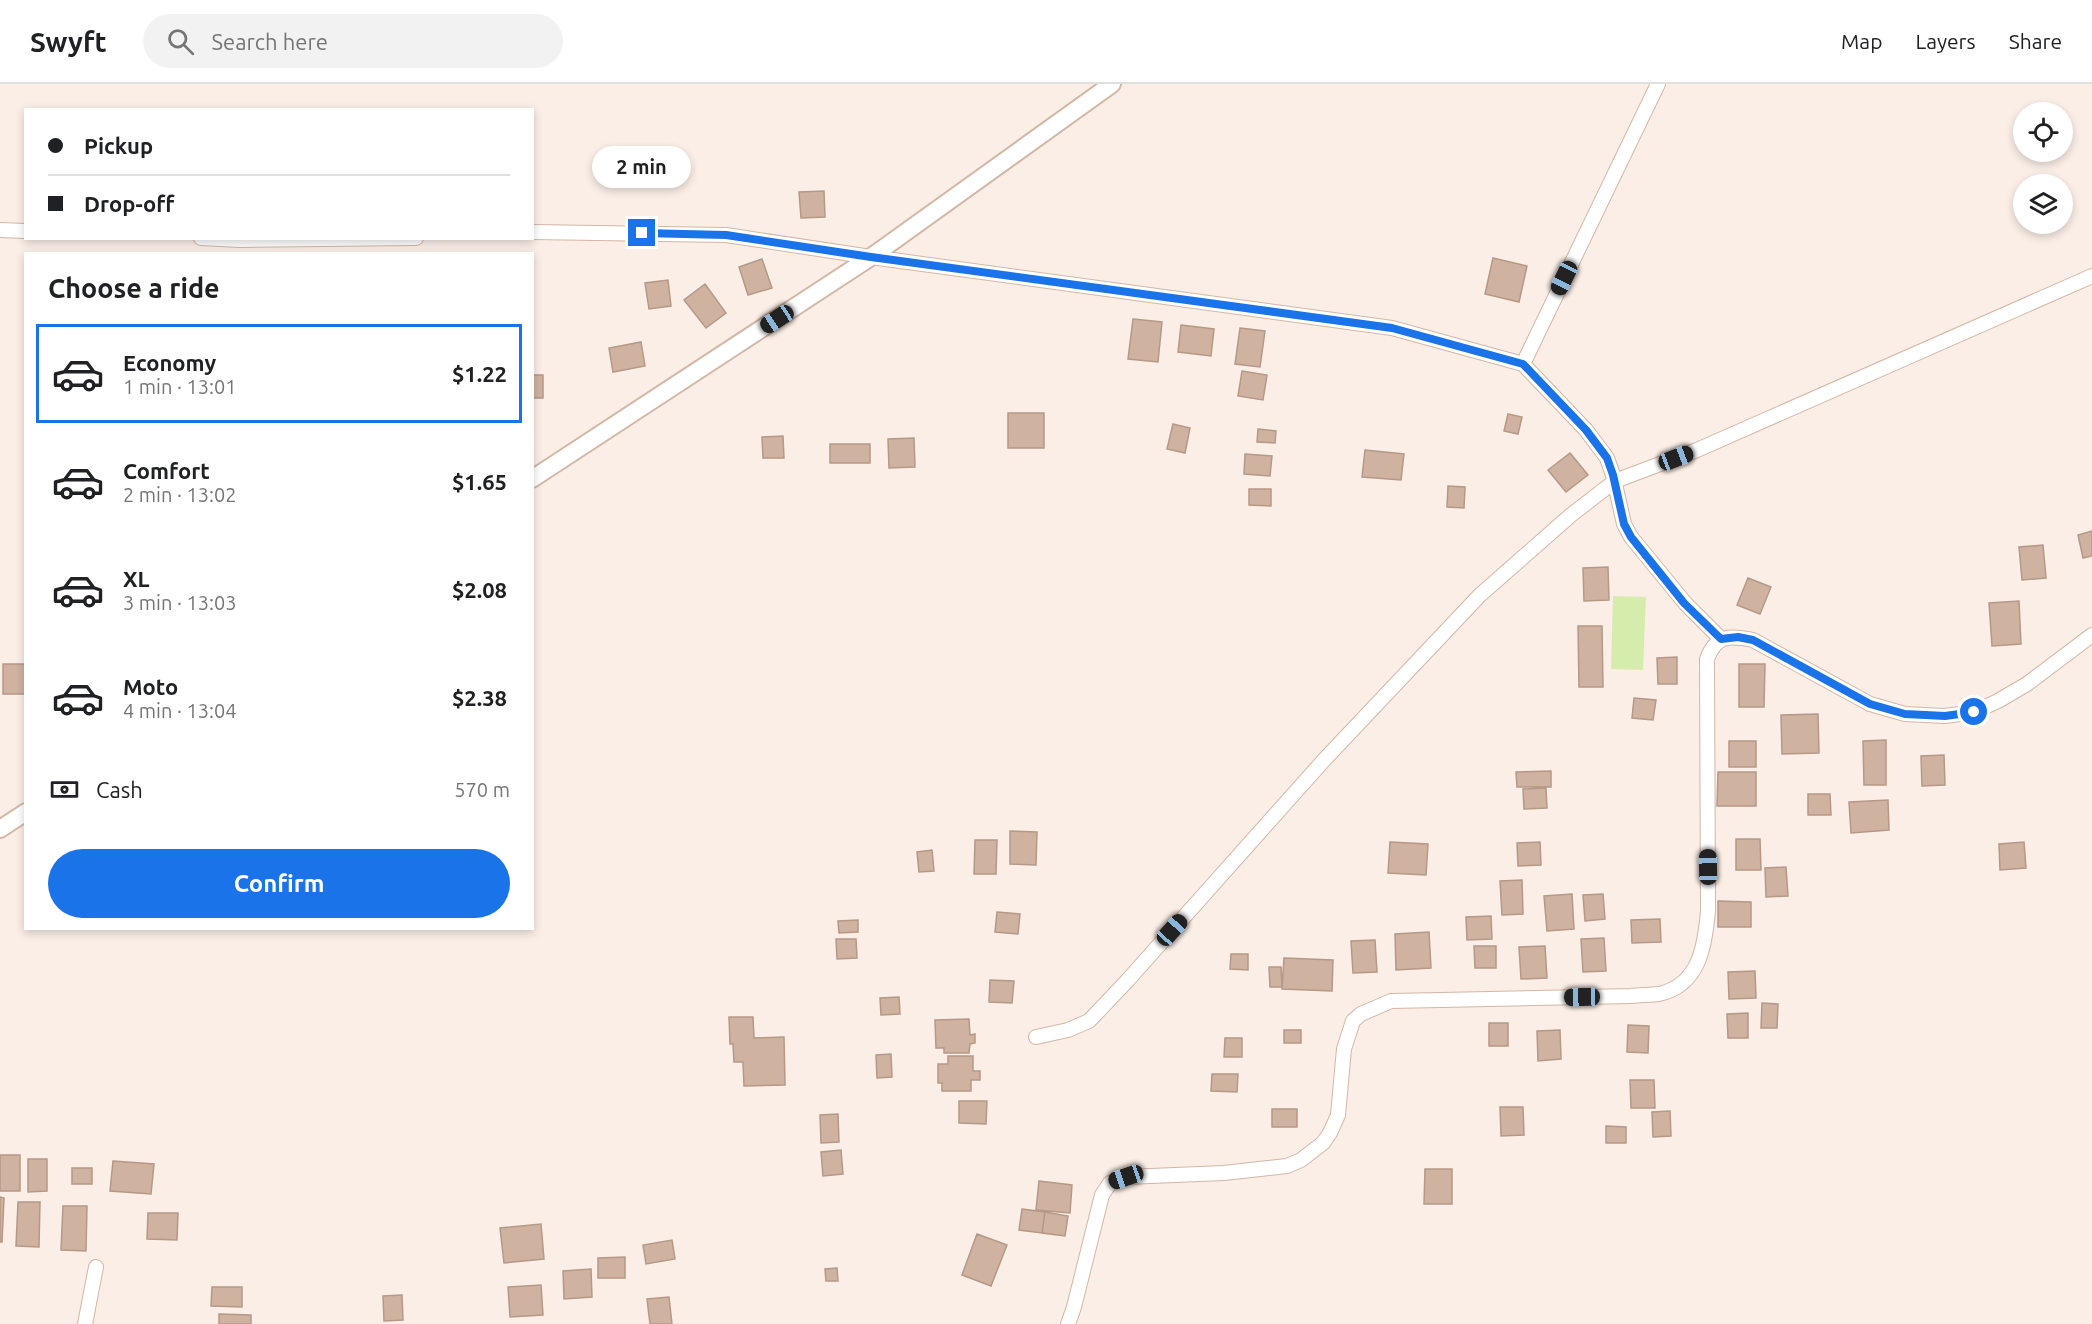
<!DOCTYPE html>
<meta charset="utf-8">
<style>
:root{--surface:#fff;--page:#f2f2f2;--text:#202124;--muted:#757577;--line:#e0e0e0;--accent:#1a73e8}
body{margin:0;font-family:Ubuntu,sans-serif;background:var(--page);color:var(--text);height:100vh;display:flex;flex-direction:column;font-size:22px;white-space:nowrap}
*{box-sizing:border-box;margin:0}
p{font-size:20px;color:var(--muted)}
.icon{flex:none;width:33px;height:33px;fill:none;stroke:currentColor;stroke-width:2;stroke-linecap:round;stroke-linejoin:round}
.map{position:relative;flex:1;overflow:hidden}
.drawer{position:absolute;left:24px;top:168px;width:510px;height:678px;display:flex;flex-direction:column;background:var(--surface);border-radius:0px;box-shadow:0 3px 9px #0003}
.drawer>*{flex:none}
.hud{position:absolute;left:24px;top:24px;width:510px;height:132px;border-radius:0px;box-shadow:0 3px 9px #0003;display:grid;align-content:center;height:132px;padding:0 24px;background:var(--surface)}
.controls{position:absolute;left:2013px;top:18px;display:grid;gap:12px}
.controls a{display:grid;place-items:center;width:60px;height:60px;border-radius:50%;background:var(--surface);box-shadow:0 3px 9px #0003;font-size:30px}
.end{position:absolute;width:27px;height:27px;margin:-14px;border:8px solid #1a73e8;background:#fff;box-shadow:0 0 0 3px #fff}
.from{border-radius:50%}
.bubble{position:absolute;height:42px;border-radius:21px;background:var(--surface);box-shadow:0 3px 9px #0003;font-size:20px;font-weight:600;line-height:42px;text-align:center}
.car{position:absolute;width:18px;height:36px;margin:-18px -9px;border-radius:8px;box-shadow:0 0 4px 2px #0007;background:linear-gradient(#222 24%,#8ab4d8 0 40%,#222 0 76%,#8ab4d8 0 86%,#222 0)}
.hud b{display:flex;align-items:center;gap:21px;height:57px;font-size:22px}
.hud b+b{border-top:2px solid var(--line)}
.hud i{width:15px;height:15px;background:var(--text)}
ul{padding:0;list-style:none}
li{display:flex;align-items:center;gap:18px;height:99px;margin:0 12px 9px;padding:0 12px;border:3px solid transparent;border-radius:0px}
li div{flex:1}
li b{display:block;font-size:22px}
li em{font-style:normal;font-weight:600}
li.current{border-color:var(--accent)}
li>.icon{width:54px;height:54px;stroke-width:1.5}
h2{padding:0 24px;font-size:27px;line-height:72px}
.pay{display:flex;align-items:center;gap:15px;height:66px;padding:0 24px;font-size:22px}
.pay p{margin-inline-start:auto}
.primary-button{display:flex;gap:12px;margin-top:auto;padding:12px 24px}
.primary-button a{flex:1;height:69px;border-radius:36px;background:var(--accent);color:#fff;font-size:24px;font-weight:600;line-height:69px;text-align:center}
header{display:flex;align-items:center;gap:36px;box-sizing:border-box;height:84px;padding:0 30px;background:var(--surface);border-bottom:2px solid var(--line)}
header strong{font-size:28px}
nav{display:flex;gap:33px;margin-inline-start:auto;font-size:21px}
.search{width:420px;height:54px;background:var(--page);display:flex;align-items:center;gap:15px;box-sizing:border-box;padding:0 21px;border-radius:33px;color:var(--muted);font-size:22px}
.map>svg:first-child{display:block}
.green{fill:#d5ecad}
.building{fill:#d0b2a0;stroke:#b59886;stroke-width:1.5}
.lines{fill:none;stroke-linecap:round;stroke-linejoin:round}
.minor-casing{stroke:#d4b6a4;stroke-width:16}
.tertiary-casing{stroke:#d4b6a4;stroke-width:20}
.minor{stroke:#fff;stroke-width:14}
.tertiary{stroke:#fff;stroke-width:16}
.route{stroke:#1a73e8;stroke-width:8}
</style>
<header>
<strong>Swyft</strong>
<div class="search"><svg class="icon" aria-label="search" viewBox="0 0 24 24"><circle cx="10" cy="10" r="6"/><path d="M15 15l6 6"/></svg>Search here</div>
<nav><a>Map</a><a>Layers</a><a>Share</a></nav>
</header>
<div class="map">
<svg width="2092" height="1240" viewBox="0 0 2092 1240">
<rect width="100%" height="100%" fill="#fbeee7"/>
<path class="green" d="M1613 512 1646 513 1643 586 1611 585Z"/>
<path class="building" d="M824 107 825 133 801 134 799 108Z
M1493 174 1527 182 1519 218 1485 210Z
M762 175 772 204 748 211 739 183Z
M668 196 671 222 649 225 645 199Z
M705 200 726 229 706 244 684 216Z
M1133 235 1162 238 1158 278 1128 275Z
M1181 241 1214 245 1211 272 1178 268Z
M1240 244 1265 247 1260 283 1235 280Z
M641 258 645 282 613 288 609 264Z
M1242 287 1267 291 1263 316 1238 312Z
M532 291H543V314H532Z
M1008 329H1044V364H1008Z
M1508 330 1522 333 1518 350 1504 347Z
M1173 340 1190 344 1185 369 1167 365Z
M1258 345 1276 347 1275 359 1257 358Z
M783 352 784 374H763L762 353Z
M914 354 915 383 889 384 888 355Z
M830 360H870V379H830Z
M1365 366 1404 370 1401 396 1362 393Z
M1570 369 1588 391 1566 408 1548 386Z
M1245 370 1272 372 1270 392 1244 390Z
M1448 402 1465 403 1464 424 1447 423Z
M1249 405H1271V422L1249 421Z
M2092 447V472L2083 474 2078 451Z
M2043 461 2046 494 2022 496 2019 463Z
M1608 483 1609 516 1584 517 1583 484Z
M1748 494 1771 503 1760 530 1737 521Z
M2019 517 2021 560 1992 562 1989 519Z
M1578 542H1602L1603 603H1579Z
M1677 573V600H1658L1657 574Z
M3 580H26L25 610H3Z
M1739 580H1765L1764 623H1739Z
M1634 614 1656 616 1653 636 1632 634Z
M1818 630 1819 669 1782 670 1781 631Z
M1886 656V701H1864L1863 657Z
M1729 657H1756V683H1729Z
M1944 671 1945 701 1922 702 1921 672Z
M1551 687V703H1517L1516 688Z
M1718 688H1756V722H1717Z
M1546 704 1547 724 1524 725 1523 705Z
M1808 710H1830L1831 731H1808Z
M1888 716 1889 746 1851 749 1849 718Z
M1010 747 1037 748 1036 781 1010 780Z
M1736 755H1760L1761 786H1736Z
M975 756H997L996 790H974Z
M1390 758 1428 760 1426 791 1388 789Z
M1540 758 1541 781 1518 782 1517 759Z
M2024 758 2026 784 2000 786 1999 760Z
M932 766 934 787 919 788 917 768Z
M1786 783 1788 812 1766 813 1765 784Z
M1522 796 1523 830 1502 831 1500 797Z
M1572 810 1574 845 1547 847 1544 812Z
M1603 810 1605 835 1585 837 1583 811Z
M1718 817 1751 818V843H1718Z
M997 828 1020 830 1018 850 995 848Z
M1491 832 1492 855 1467 856 1466 833Z
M1660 835 1661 858 1632 859 1631 836Z
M858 836V848L839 849 838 837Z
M1429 848 1431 884 1396 886 1395 850Z
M1604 854 1606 887 1583 888 1581 855Z
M836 855H856L857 874 837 875Z
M1375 856 1377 888 1353 889 1351 857Z
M1474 862H1496V884H1475Z
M1545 862 1547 894 1521 895 1519 863Z
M1231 870H1248V886L1230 885Z
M1284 874 1333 876 1332 907 1282 905Z
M1269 883H1281L1282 903H1270Z
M1755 887 1756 914 1729 915 1728 888Z
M990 896 1014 897 1012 919 989 918Z
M899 913 900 930 881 931 880 914Z
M1762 919 1778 920 1777 944H1761Z
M1748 929V954H1728L1727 930Z
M729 933H753L754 954 784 953 785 1001 744 1002 743 978H734L733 960H730Z
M969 935 970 951 975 950V959L970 960 969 969H944V964H936L935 936Z
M1489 939H1508V962H1489Z
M1628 941 1649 942 1648 969 1627 968Z
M1284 946H1301V959H1284Z
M1560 946 1561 975 1538 977 1537 947Z
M1225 954H1242V973H1224Z
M891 970 892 993 877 994 876 971Z
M948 972H973V987H980V996H971V1007H942V999H938V980H948Z
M1212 990H1238L1237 1008 1211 1007Z
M1630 996H1654L1655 1024H1631Z
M959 1017H987L986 1040 959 1039Z
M1500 1023H1523L1524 1051 1501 1052Z
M1272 1025H1297V1043H1272Z
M1670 1027 1671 1052 1653 1053 1652 1028Z
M838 1030 839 1058 821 1059 820 1031Z
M1606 1042 1626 1043V1059H1606Z
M841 1066 843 1090 823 1092 821 1068Z
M0 1071H20V1107H0Z
M28 1075H47V1107L28 1108Z
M113 1077 154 1080 151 1110 110 1107Z
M72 1084H92V1100H72Z
M1425 1085H1452V1120H1424Z
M1039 1097 1072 1101 1070 1129 1036 1126Z
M0 1113 4 1114 2 1158H0Z
M18 1118H40L39 1163 16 1162Z
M63 1122H87L86 1167 61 1166Z
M1022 1125 1045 1128 1042 1149 1019 1146Z
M1045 1128 1068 1132 1065 1152 1042 1149Z
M148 1129H178L177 1156 147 1155Z
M541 1140 544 1175 504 1179 500 1144Z
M977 1150 1007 1161 991 1202 962 1191Z
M672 1156 675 1175 646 1180 643 1161Z
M625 1173V1194H598V1174Z
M837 1184 838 1197H826L825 1185Z
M591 1185 592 1213 564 1215 563 1187Z
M541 1201 543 1231 510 1233 508 1203Z
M212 1203H242V1223L211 1222Z
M402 1211 403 1236 384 1237 383 1212Z
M669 1213 672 1240H650L647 1215Z
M219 1230 251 1231V1240H219Z"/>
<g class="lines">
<defs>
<path id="minor" d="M0 146 26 147
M532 148 726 151 871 173 1392 244 1523 280 1586 346 1607 374 1613 391 1624 440 1631 453 1685 519 1721 555
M201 154 240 156 416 154
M1523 280 1658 0
M1036 953 1068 946 1089 937 1127 897 1324 676 1480 511 1571 431 1615 397 1697 366 2092 192
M85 1240 96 1183
M1068 1240 1074 1223 1102 1111 1110 1099 1126 1093 1224 1089 1287 1082 1301 1076 1323 1059 1330 1049 1338 1031 1344 965 1353 937 1361 930 1391 917 1631 912C1640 911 1650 911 1659 910 1700 901 1705 861 1708 827L1707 575C1716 551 1729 551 1753 556L1870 620 1905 630 1945 632 1974 628 1998 617 2027 600 2092 551"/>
<path id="tertiary" d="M532 395 871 173 1112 0
M0 745 26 728"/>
</defs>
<use href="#minor" class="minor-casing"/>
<use href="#tertiary" class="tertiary-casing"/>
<use href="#minor" class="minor"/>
<use href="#tertiary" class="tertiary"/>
</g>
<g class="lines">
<path class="route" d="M642 149 726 151 871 173 1392 244 1523 280 1586 346 1607 374 1613 391 1624 440 1631 453 1684 519 1721 555 1738 553 1753 556 1870 620 1905 630 1945 632 1974 628"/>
</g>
</svg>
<div class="controls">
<a><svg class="icon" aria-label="locate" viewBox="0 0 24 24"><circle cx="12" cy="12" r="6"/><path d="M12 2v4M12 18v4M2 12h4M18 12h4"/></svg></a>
<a><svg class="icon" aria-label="layers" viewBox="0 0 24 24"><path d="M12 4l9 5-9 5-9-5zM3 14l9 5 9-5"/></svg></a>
</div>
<i class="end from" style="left:1974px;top:628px"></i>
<i class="end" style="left:642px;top:149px"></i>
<div class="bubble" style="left:592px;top:62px;width:99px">2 min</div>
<i class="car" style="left:1564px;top:194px;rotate:206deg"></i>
<i class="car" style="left:777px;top:235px;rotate:237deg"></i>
<i class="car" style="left:1676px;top:374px;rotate:69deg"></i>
<i class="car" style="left:1708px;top:783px;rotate:359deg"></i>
<i class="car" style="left:1172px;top:846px;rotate:42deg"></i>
<i class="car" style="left:1582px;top:913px;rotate:269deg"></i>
<i class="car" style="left:1126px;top:1093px;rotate:251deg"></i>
<div class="hud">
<b><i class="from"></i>Pickup</b>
<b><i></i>Drop-off</b>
</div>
<section class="drawer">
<h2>Choose a ride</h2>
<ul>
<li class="current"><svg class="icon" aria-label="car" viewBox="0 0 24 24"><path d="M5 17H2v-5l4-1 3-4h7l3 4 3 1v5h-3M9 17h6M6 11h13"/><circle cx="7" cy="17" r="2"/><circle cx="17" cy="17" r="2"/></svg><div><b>Economy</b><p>1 min · 13:01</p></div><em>$1.22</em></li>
<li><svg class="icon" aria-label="car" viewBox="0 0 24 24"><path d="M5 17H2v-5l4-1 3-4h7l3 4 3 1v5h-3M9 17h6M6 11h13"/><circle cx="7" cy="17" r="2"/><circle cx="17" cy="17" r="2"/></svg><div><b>Comfort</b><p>2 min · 13:02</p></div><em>$1.65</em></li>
<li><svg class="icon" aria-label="car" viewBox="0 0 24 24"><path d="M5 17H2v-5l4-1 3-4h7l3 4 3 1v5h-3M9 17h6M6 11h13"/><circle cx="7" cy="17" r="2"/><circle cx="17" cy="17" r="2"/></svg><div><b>XL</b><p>3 min · 13:03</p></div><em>$2.08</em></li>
<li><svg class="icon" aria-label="car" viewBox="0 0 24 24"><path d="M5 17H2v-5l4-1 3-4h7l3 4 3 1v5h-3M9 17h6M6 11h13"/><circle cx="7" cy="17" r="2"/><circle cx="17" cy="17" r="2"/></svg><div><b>Moto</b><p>4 min · 13:04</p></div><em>$2.38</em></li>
</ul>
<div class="pay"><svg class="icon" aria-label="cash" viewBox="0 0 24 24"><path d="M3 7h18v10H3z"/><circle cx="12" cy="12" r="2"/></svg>Cash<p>570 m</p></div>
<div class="primary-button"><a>Confirm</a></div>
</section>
</div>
